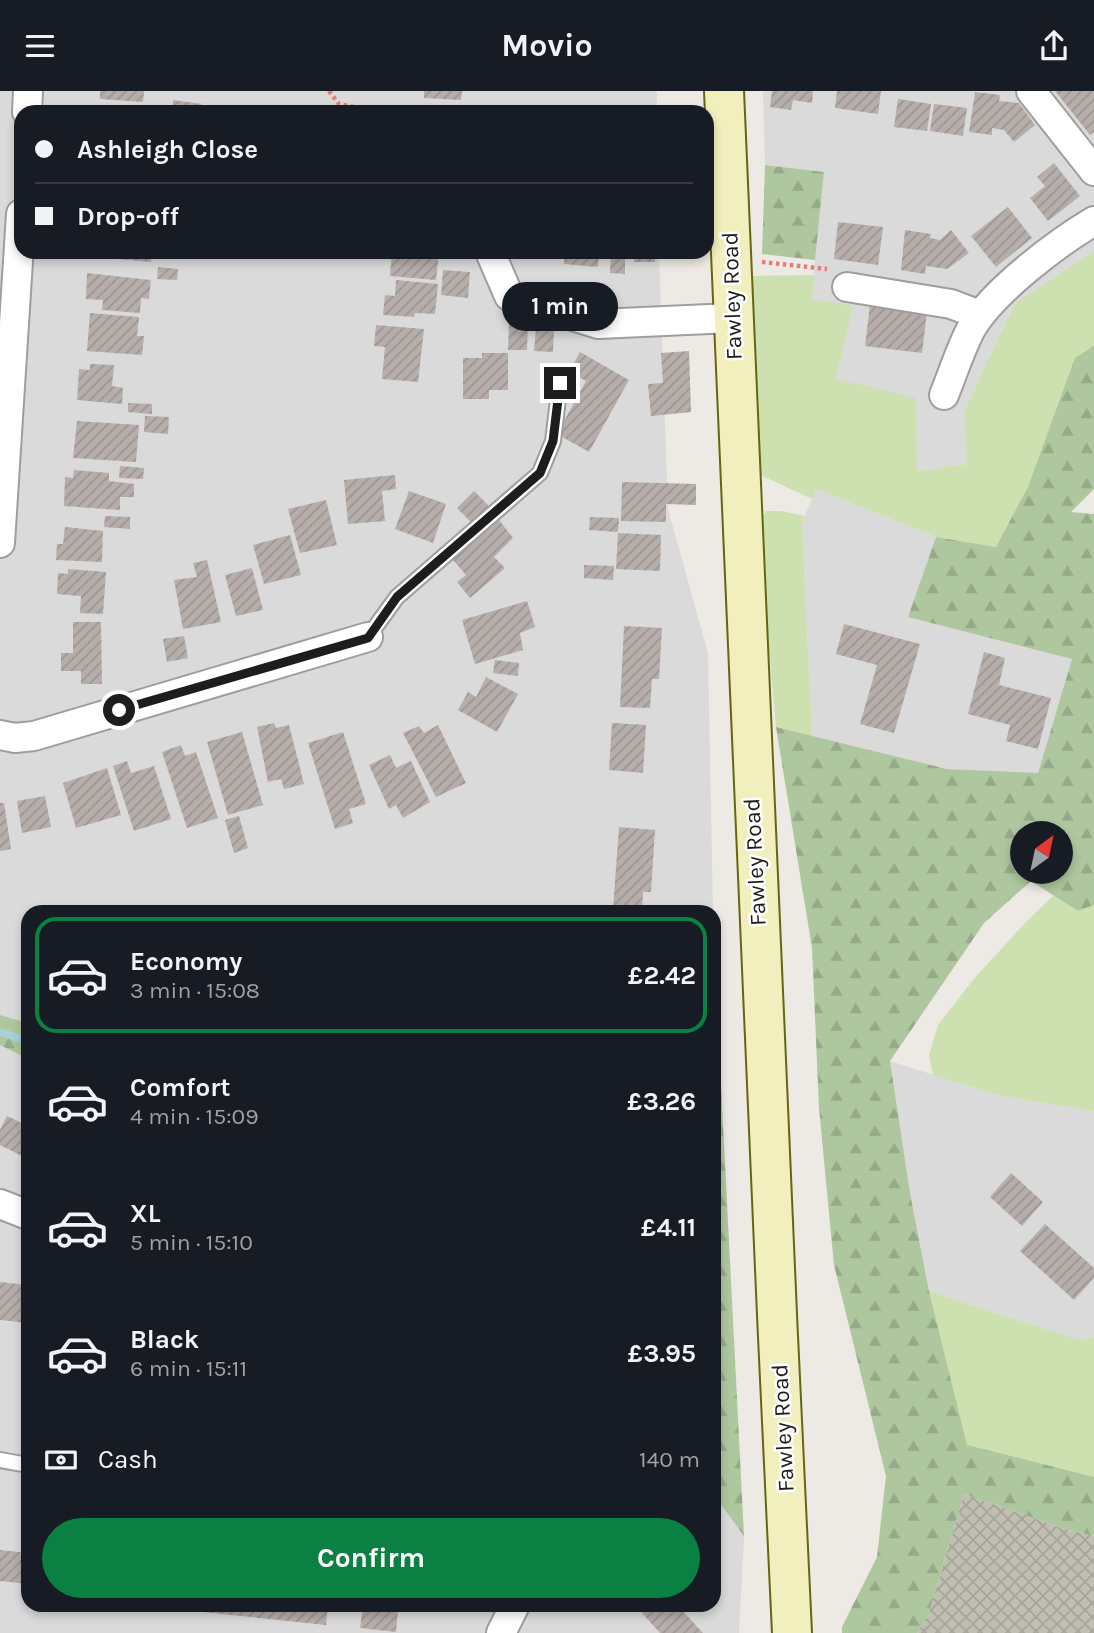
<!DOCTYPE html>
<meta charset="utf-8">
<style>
:root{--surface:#171b24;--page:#242831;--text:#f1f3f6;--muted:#9ea1a6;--line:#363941;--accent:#0b8043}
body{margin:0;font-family:Karla,sans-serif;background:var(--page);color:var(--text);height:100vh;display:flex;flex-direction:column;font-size:26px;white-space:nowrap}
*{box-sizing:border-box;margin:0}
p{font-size:23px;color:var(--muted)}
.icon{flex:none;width:38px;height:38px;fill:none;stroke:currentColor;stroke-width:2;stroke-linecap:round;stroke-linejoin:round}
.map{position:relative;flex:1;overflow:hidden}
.side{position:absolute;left:21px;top:814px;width:700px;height:707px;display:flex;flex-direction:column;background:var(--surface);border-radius:21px;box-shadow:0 4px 10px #0003}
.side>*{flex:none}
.top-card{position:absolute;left:14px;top:14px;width:700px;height:154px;border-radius:21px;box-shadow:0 4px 10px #0003;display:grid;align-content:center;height:154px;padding:0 21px;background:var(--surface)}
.needle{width:46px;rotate:33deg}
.tools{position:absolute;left:1010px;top:730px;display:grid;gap:14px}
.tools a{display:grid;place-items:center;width:63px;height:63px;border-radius:50%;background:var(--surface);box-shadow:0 4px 10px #0003;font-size:35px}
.end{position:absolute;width:32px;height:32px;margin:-16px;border:9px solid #1d1d1d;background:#fff;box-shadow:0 0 0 4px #fff}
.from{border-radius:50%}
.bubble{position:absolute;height:49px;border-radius:24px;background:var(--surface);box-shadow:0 4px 10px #0003;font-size:23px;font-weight:700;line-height:49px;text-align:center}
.top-card b{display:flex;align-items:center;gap:24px;height:66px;font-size:26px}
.top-card b+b{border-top:2px solid var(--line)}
.top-card i{width:18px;height:18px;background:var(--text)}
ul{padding:12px 0 0;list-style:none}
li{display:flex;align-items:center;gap:21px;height:116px;margin:0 14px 10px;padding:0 7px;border:4px solid transparent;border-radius:21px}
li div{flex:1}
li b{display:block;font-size:26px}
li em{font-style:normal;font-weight:700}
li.active{border-color:var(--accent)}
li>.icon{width:63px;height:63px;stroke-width:1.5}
.pay{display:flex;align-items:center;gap:18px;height:77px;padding:0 21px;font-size:26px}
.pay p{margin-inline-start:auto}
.primary-button{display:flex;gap:14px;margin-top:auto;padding:14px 21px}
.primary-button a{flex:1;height:80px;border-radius:42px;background:var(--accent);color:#fff;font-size:28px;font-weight:700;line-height:80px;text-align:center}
header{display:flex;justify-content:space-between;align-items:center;height:91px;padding:0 21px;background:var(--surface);font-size:32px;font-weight:700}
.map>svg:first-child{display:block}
.residential{fill:#dbdada}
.construction{fill:url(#construction-cross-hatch)}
.grass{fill:#cde1b0}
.forest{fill:url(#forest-firs);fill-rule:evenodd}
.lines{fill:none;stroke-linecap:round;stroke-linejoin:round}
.stream{stroke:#a9d0d5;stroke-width:8}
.building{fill:url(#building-hatch)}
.lane-casing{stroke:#9e9e9e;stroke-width:18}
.street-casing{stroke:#9e9e9e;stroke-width:32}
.secondary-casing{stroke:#656612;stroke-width:42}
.path{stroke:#e87a79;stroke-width:4.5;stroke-dasharray:3.5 3.5;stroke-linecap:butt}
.lane{stroke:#fff;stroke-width:14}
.street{stroke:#fff;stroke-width:28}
.secondary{stroke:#f1efbe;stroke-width:38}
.route{stroke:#1d1d1d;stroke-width:9}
.labels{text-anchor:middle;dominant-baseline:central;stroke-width:5;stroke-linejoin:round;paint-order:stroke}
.street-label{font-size:23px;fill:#1d1d1d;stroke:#fff}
</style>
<header><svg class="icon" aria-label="menu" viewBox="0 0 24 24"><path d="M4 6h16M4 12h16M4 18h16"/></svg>Movio<svg class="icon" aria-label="share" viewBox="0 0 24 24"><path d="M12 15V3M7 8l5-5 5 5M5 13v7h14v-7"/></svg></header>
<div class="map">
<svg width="1094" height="1542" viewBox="0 0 1094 1542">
<defs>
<pattern id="construction-cross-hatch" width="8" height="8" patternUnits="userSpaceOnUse" patternTransform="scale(1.75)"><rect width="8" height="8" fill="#c0bfb1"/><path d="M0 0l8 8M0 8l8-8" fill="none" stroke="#a5a498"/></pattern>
<pattern id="forest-firs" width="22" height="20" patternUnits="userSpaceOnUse" patternTransform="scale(1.75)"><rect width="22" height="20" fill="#aec79e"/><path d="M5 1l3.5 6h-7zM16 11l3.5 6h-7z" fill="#95aa88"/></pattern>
<pattern id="building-hatch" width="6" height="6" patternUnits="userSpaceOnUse" patternTransform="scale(1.75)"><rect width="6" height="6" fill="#b6aeaa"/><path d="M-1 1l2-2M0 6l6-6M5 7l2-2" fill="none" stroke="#9c9592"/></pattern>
</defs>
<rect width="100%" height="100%" fill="#ede9e4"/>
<path class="residential" d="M0 0H657V21H21V161H659L668 418 708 562 713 821H28V932L0 924Z
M763 0H1094V160L1015 212 964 320 967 373 917 380 836 288 852 216 811 208 824 81 765 74Z
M816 398 936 446 908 526 1072 568 1038 682 947 678 812 645 802 432Z
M0 954 28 968V1514H714V1404L744 1445 739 1542H0Z
M890 970 997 1004 1094 1020V1247L1080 1249 929 1200 910 1102Z"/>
<path class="construction" d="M964 1403 1068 1439 1094 1445V1542H917L929 1522Z"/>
<path class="grass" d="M1094 160V283L996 456 936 446 816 398 812 408 758 383 749 185 814 184 812 208 853 215 836 288 916 307 917 380 967 373 964 320 1015 212Z
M766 420H781L805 425 802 432 812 645 776 636 758 430Z
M1054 804 1078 820 1094 814V1020L997 1004 933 984 929 964 938 934 973 889 1023 834Z
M929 1200 1080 1249 1094 1247V1386L967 1355Z"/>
<path class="forest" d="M765 74 824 81 815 169 762 163Z
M1094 255V398L1071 421 1094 423V814L1078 820 1031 790 984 832 890 970 910 1102 929 1200 967 1354 1094 1386V1445L1068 1439 964 1403 929 1522 917 1542H842V1536L877 1466 886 1385 834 1174 819 1017 812 857 776 636 947 678 1038 682 1072 568 908 526 936 446 996 456 1028 396 1075 267ZM1022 742H1060V780H1022Z
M714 856 744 1445 714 1404Z
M0 924 28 932V968L0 954Z"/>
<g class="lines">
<path class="stream" d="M0 941 28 950"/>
</g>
<path class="building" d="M100 0H144L143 11 100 8Z
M424 0H462L461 9 424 7Z
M772 0H813L812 12 793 9 791 19 770 16Z
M837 0H881L878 23 835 17Z
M1055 0H1094V41L1090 44Z
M975 1 1000 4 999 10 1019 12 1035 34 1014 51 1004 39 992 37V44L969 41Z
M898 8 931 13 927 40 894 36Z
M173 9 201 13V21H172Z
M934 13 967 17 963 45 930 40Z
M407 18 454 19 453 21H406Z
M1054 72 1080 105 1048 130 1030 107 1045 95 1037 86Z
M1008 116 1032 147 996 176 971 145Z
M838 131 883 136 878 174 834 168Z
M905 139 931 143 930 147 940 149 951 139 969 162 947 178 926 175 925 183 901 179Z
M86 161H152L151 171 86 165Z
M392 161H439L436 189 390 185Z
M565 161H599L598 176 564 173Z
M611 161H625V183L610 182Z
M634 161H655V171H634Z
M158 176 178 178 177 189 157 188Z
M443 179 470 181 468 207 441 204Z
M87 182 151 189 149 208 141 207 140 222 102 219 103 209 86 208Z
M396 189 438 193 435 223 415 222 414 226 383 224 385 204 395 205Z
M870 214 927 221 922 262 865 255Z
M90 222 139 226 137 245H144L142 264 87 260Z
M509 232 528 233 527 259H508Z
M376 234 424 238 418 291 382 288 385 256 374 255Z
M536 236 554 238 553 261 534 260Z
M689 260 691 321 651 325 648 293 663 292 661 262Z
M580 261 629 289 589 361 557 343 586 290 569 281Z
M482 262H508V299H489V308H463V267H482Z
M90 273 114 274 112 295 123 297 122 313 77 309 79 278 90 279Z
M128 312 152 313V323L128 321Z
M145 325 169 326 168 343 144 341Z
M77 330 139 334 136 371 73 367Z
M120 375 144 377 143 388 119 387Z
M74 379 109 382V390L134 393V406H120V419L64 415 65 386 73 387Z
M395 384 396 398 382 400 385 430 348 433 344 389Z
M622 391 696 393V414L666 413V431L621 430Z
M409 400 446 413 433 452 395 438Z
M474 400 489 415 472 432 457 417Z
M326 409 337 454 300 462 288 418Z
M105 425 130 426V438L104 436Z
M590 426 619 427 618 441 589 439Z
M499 429 513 447 494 466 505 477 470 507 457 491 466 484 453 469Z
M65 436 103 440 102 471 56 469 57 453H63Z
M618 442 661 444 660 480 616 478Z
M290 444 301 484 264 493 253 454Z
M207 469 221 531 183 538 174 489 197 486 193 472Z
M584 474 614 475 613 489 584 487Z
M252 477 263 519 236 525 225 484Z
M68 478 106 481 103 523 80 522 81 505 57 503 58 482 68 483Z
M527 510 535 536 520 542 523 559 475 573 462 529Z
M73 531H101L102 593H81V580H61V562H73Z
M844 533 920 553 894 642 860 633 877 574 836 563Z
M624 535 662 537 659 588H652L650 617 620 616Z
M184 545 188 567 167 571 163 548Z
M984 561 1005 567 999 594 1051 607 1038 658 1006 650 1010 634 968 623Z
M495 569 519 572 518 585 493 582Z
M486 586 518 603 497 641 458 619 468 601 476 606Z
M274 632 276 637 289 634 304 693 284 698 281 688 268 691 257 636Z
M612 632 646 634 643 682 609 679Z
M438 634 466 692 436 706 403 642 419 635 424 642Z
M242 641 263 714 228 724 207 651Z
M343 641 366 713 349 718 353 732 335 738 308 652Z
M181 654 185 665 196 661 218 727 187 737 162 661Z
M390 664 396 677 411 670 430 711 403 727 396 714 389 718 369 674Z
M127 670 131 682 154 675 171 728 134 740 113 675Z
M107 677 121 724 76 737 63 692Z
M45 705 51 736 22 742 17 710Z
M0 712H4L11 758 0 760Z
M239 725 248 757 234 762 225 729Z
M619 736 655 739 651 801H643L642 821H606V817L613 818Z
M7 1025 28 1035V1068L0 1054V1039Z
M1011 1082 1043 1111 1022 1135 990 1106Z
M1045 1133 1094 1177V1187L1074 1209 1020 1160Z
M0 1191 28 1194V1232L0 1229Z
M0 1459 28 1462V1493L0 1490Z
M129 1514H185V1521Z
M204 1514H328L326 1534 203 1521Z
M363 1514H394L393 1517 398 1518 396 1541 360 1537Z
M651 1514H677L703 1542H660L642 1522Z"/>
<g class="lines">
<defs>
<path id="lane" d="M368 546 397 506 540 382 553 350 560 292
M0 1369 28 1374"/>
<path id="street" d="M1031 0 1094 80
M27 21 28 0
M490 161 509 205 598 233 732 227
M847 196 951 213 980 224
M944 304C953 282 960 259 971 238 992 201 1057 152 1094 130
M0 452 21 123
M0 644 15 647 34 645 368 546
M0 1113 28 1124
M501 1542 515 1514"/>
<path id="secondary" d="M724 0C742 514 768 1028 792 1542"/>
</defs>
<use href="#lane" class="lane-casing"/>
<use href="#street" class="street-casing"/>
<use href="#secondary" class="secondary-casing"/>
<path class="path" d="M329 0 339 13 378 21
M762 171 827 178"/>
<use href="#lane" class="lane"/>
<use href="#street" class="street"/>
<use href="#secondary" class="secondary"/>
</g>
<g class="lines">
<path class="route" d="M119 619 368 547 397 506 540 382 553 350 560 292"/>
</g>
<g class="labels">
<g class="street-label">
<text transform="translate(732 205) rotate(-92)">Fawley Road</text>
<text transform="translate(755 771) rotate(-93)">Fawley Road</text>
<text transform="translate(783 1337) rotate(-93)">Fawley Road</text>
</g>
</g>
</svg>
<div class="tools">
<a><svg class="needle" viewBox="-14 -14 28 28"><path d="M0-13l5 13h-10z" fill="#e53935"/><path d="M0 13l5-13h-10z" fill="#9ea1a6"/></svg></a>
</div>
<i class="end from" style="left:119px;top:619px"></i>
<i class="end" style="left:560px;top:292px"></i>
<div class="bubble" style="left:502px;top:191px;width:116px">1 min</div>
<div class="top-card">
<b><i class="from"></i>Ashleigh Close</b>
<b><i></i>Drop-off</b>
</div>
<section class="side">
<ul>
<li class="active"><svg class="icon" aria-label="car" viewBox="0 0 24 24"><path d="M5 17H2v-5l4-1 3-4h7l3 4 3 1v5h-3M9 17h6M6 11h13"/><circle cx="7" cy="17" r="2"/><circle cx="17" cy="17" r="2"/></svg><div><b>Economy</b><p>3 min · 15:08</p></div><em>£2.42</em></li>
<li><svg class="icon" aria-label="car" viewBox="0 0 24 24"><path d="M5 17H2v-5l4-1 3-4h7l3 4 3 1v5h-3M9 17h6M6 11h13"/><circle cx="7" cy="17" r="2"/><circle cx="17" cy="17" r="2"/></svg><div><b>Comfort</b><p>4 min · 15:09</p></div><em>£3.26</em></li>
<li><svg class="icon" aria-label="car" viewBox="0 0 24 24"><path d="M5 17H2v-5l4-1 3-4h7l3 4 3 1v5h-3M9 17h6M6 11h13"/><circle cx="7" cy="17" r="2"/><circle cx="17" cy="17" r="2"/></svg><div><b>XL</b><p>5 min · 15:10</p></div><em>£4.11</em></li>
<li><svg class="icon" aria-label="car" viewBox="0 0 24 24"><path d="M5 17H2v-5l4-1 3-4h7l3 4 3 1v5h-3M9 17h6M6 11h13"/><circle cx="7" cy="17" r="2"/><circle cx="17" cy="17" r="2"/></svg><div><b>Black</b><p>6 min · 15:11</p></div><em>£3.95</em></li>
</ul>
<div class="pay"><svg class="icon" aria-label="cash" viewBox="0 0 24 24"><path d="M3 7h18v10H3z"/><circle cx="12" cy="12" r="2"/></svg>Cash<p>140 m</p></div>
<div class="primary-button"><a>Confirm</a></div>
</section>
</div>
